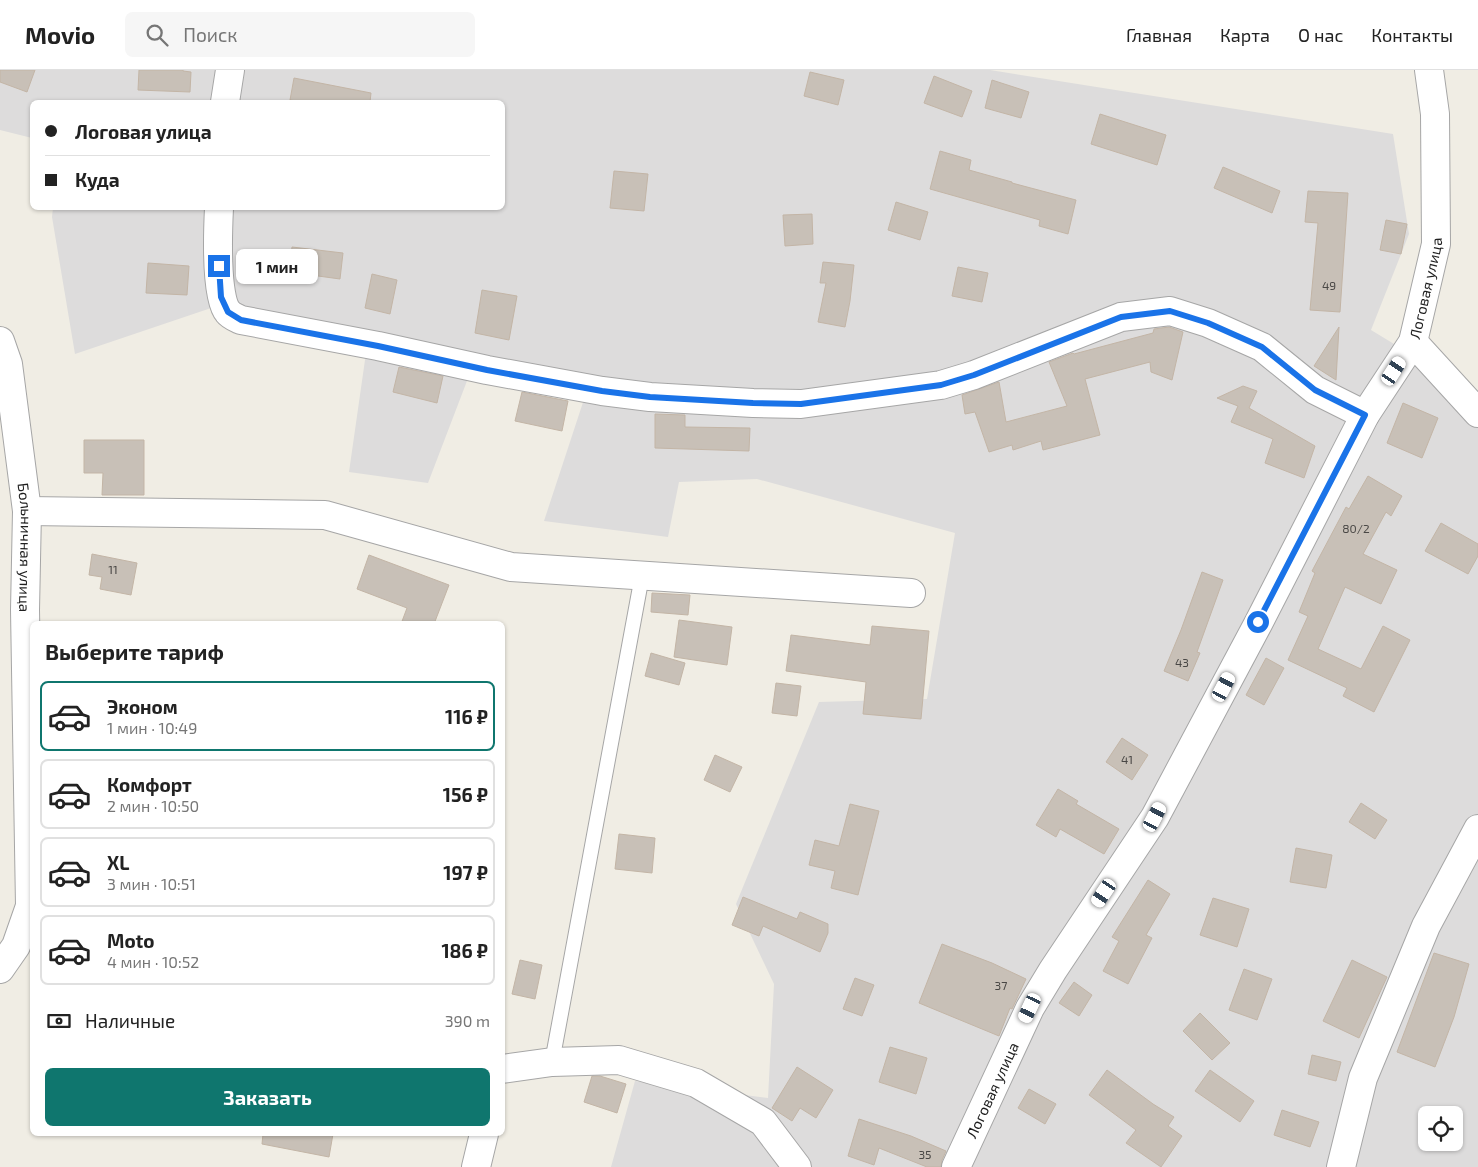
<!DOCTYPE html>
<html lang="ru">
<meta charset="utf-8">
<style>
:root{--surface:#fff;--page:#f6f6f6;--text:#222;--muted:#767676;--line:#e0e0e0;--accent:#0f766e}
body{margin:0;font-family:"Exo 2",sans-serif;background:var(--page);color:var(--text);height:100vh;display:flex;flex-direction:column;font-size:19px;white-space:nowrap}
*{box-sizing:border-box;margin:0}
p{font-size:16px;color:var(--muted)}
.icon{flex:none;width:28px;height:28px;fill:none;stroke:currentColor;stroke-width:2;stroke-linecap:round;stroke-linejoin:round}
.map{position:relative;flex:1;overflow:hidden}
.panel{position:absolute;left:30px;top:551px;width:475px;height:515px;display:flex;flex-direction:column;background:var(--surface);border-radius:8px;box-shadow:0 1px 4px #0004}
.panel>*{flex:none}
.hud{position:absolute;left:30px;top:30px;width:475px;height:110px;border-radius:8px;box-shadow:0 1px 4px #0004;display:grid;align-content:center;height:110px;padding:0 15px;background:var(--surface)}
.buttons{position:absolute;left:1418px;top:1036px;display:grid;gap:10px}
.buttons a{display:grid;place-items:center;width:45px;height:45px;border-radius:8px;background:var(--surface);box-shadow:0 1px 4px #0004;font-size:25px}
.end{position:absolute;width:22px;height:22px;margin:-11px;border:6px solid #1a73e8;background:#fff;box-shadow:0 0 0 2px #fff}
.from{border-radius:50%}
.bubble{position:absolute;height:35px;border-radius:8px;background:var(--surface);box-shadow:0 1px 4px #0004;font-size:16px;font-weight:700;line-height:35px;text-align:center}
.car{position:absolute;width:15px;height:30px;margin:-15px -8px;border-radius:6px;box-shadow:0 0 4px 1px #0007;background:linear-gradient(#fff 24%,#345 0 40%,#fff 0 76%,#345 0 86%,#fff 0)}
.hud b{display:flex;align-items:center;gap:18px;height:48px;font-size:19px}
.hud b+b{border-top:1px solid var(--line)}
.hud i{width:12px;height:12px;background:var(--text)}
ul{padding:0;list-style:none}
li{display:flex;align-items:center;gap:15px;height:70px;margin:0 10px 8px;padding:0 5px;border:2px solid var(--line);border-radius:8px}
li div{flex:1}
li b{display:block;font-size:19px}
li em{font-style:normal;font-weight:700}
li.selected{border-color:var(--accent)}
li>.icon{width:45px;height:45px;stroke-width:1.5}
h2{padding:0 15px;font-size:22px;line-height:60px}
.pay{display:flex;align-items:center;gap:12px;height:55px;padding:0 15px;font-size:19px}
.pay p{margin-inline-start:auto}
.primary-button{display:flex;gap:10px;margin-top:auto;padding:10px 15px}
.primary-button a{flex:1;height:58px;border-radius:8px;background:var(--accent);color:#fff;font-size:20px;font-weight:700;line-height:58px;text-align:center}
header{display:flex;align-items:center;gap:30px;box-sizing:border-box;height:70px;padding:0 25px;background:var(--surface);border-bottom:1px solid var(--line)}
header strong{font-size:24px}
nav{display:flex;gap:28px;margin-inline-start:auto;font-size:18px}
.search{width:350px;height:45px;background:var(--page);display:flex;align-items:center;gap:12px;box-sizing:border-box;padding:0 18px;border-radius:8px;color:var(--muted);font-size:19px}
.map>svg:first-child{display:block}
.residential{fill:#dddcdc;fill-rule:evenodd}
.building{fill:#c8c0b7;stroke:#c3b5a6}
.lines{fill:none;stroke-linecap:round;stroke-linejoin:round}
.lane-casing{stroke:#a6a6a6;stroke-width:16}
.street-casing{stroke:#a6a6a6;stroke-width:30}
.lane{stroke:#fff;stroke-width:14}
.street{stroke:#fff;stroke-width:28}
.route{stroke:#1a73e8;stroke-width:6}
.labels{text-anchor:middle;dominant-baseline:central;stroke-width:4;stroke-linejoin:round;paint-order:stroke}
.number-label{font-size:12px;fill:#494745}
.street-label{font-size:15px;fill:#1f1f1f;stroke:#fff}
</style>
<header>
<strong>Movio</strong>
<div class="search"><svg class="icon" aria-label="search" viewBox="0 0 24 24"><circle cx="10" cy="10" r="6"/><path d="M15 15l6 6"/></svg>Поиск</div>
<nav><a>Главная</a><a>Карта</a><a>О нас</a><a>Контакты</a></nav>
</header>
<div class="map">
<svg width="1478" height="1097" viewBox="0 0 1478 1097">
<rect width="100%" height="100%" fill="#f0ede4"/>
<path class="residential" d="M0 0H990L1393 64 1409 164 1371 260 1478 325V1097H611L635 1011 768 1028 774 914 736 834 819 632 927 629 955 463 757 409 679 412 668 467 544 451 590 311 475 290 428 413 349 402 368 269 220 235 75 284 52 147 53 138H502V32H32V68L0 60ZM1426 1045H1454V1072H1426Z"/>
<path class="building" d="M0 0H35L27 22 0 12Z
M139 0H183V1L191 2 190 22 138 20Z
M810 2 844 10 838 35 804 26Z
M934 6 972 21 962 47 924 33Z
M294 8 371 23 370 32H302L290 30Z
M992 10 1029 22 1021 48 985 38Z
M1100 44 1166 65 1157 95 1091 74Z
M940 81 971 90 969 100 1012 112V113L1076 130 1068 164 1039 156 1040 150 930 119Z
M1223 97 1280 121 1272 143 1214 118Z
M614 101 648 104 644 141 610 138Z
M1308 121 1348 123 1340 242 1310 240 1318 153 1305 152Z
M896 132 928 142 920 170 888 160Z
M812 144 813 174 785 176 783 145Z
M1386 150 1407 154 1401 184 1380 180Z
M292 177 343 183 340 209 289 202Z
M823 192 854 195 850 231 845 257 818 252 826 213H820Z
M148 193 189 196 187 225 146 223Z
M958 197 988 203 982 232 952 226Z
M372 204 397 210 390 244 365 238Z
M482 220 517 226 509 270 475 263Z
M1169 257 1183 262 1172 310 1151 302 1150 292 1085 309 1100 365 1043 380 1041 371 1013 380 1012 375 989 382 975 342 965 344 962 325 999 312 1006 352 1067 336 1049 292 1073 283 1074 284 1153 263 1154 259Z
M1339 257 1336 310 1314 296Z
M399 297 443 306 437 333 393 322Z
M1243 316 1257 321 1249 338 1315 376 1304 408 1265 393 1273 369 1231 352 1238 336 1217 328Z
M522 322 568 331 562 361 515 351Z
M1403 333 1438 348 1422 388 1387 373Z
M655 344 685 345V357L750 358 749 381 655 378Z
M84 370H144V425H102L103 403H84Z
M1368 406 1402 426 1391 446 1386 442 1363 484 1397 500 1381 534 1345 517 1318 579 1361 599 1383 556 1410 570 1374 642 1343 626 1347 618 1288 590 1308 546 1299 542 1315 503 1312 501 1346 437 1349 439Z
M1441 453 1478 474V486L1468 504 1425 481Z
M92 484 137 493 131 525 100 519 102 507 89 505Z
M369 485 449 515 434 554H401L407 538 357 519Z
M1202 502 1223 510 1197 582 1200 583 1188 611 1164 601 1181 560Z
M652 523 690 525 688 545 651 542Z
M679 550 732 557 727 595 674 587Z
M872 556 929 561 921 649 863 644 866 612 786 601 791 565 870 575Z
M651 583 685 593 679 615 645 606Z
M1266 588 1284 598 1264 635 1246 625Z
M776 613 801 616 797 646 772 643Z
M1122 668 1148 685 1132 710 1106 692Z
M715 685 742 697 730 722 704 710Z
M1058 719 1078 731 1076 734 1119 759 1104 784 1060 759 1056 767 1036 755Z
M1361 733 1387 750 1375 769 1349 752Z
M850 734 879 741 858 825 831 818 835 801 809 795 815 770 839 776Z
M619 764 655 768 652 803 615 799Z
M1296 778 1332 785 1326 818 1290 812Z
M1148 810 1170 824 1146 865 1152 868 1128 914 1103 901 1119 871 1112 867Z
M743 827 797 849 800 842 828 854V863L820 882 763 856 759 866 732 855Z
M1213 828 1249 839 1237 877 1200 865Z
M942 874 992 893 1026 909 1012 939 1010 938 999 966 919 933Z
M1434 883 1469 894 1454 947 1435 997 1397 982Z
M520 890 542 895 535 929 512 924Z
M1352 890 1387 907 1359 968 1323 951Z
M1244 899 1272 909 1257 950 1229 940Z
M855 908 874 915 862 946 843 939Z
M1074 912 1092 925 1079 946 1059 933Z
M1200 943 1230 973 1212 990 1183 961Z
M890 977 927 988 916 1024 879 1012Z
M1312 985 1341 992 1336 1011 1308 1004Z
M797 997 833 1020 816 1048 800 1038 792 1051 772 1038Z
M1107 1000 1153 1034 1174 1047 1168 1056 1182 1066 1161 1097 1126 1073 1136 1060 1089 1025Z
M1210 1000 1254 1031 1240 1052 1195 1021Z
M592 1006H600L626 1014 617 1043 584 1032Z
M1029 1019 1056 1034 1045 1054 1018 1038Z
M1282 1040 1319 1052 1310 1077 1274 1065Z
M859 1049 911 1066 946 1081 942 1090 941 1097H927L879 1078 874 1095 848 1086Z
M263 1064H333L329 1087 262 1074Z"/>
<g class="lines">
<defs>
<path id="lane" d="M552 992 642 506"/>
<g id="street">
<path d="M225 32 230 0"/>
<path d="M219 138C218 158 215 228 228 242 231 246 237 248 241 250L378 276 487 300 602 321 650 327 753 333 801 334 941 315 974 305 1121 247 1170 241 1208 253 1262 277 1315 320 1365 345"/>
<path id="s1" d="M0 271 8 294 27 441 25 540 30 836 32 844"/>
<path d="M1413 272 1478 343"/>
<path d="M27 441 325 445 511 497 911 523"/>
<path d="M0 899 16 876 30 836"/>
<path d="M502 999 552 992 619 990 696 1013 763 1052 797 1097"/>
<path d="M476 1097 484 1064"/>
<path id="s2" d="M956 1097 1030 938 1053 900 1155 747 1259 552 1365 345 1413 272 1436 174 1435 44 1429 0"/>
<path d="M1341 1097 1363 1008 1426 856 1478 759"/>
</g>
</defs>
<use href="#lane" class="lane-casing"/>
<use href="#street" class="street-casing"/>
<use href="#lane" class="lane"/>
<use href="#street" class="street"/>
</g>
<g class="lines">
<path class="route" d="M219 196 221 227 228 242 241 250 378 276 487 300 602 321 650 327 753 333 801 334 941 315 974 305 1121 247 1170 241 1208 253 1262 277 1315 320 1365 345 1258 552"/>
</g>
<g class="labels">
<g class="number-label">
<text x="1329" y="215">49</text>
<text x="1356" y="458">80/2</text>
<text x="113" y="499">11</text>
<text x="1182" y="592">43</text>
<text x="1127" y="689">41</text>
<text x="1001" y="915">37</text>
<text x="925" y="1084">35</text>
</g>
<g class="street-label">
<text stroke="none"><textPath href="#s2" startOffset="1000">Логовая улица</textPath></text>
<text stroke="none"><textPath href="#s1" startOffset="209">Больничная улица</textPath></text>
<text stroke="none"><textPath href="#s2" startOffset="85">Логовая улица</textPath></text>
</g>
</g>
</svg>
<div class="buttons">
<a><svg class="icon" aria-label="locate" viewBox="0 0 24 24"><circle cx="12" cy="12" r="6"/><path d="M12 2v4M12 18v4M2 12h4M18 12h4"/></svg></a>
</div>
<i class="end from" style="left:1258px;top:552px"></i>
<i class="end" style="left:219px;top:196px"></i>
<div class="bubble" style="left:236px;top:179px;width:82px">1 мин</div>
<i class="car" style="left:1394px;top:301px;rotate:33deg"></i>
<i class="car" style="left:1224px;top:617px;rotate:28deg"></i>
<i class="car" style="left:1155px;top:747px;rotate:28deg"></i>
<i class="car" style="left:1104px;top:823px;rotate:214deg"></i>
<i class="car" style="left:1030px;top:938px;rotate:205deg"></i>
<div class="hud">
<b><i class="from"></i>Логовая улица</b>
<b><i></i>Куда</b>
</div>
<section class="panel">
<h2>Выберите тариф</h2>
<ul>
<li class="selected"><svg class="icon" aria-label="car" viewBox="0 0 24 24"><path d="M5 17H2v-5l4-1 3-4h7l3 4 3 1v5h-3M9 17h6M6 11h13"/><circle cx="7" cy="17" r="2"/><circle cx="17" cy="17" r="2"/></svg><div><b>Эконом</b><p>1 мин · 10:49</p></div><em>116 ₽</em></li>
<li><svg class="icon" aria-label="car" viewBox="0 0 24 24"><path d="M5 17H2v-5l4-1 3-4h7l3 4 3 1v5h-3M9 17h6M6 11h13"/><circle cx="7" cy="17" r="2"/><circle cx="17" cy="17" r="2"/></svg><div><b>Комфорт</b><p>2 мин · 10:50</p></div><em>156 ₽</em></li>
<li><svg class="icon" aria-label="car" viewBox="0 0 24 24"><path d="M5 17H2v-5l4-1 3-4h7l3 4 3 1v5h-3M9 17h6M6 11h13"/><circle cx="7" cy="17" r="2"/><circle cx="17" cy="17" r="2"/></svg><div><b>XL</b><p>3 мин · 10:51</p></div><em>197 ₽</em></li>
<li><svg class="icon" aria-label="car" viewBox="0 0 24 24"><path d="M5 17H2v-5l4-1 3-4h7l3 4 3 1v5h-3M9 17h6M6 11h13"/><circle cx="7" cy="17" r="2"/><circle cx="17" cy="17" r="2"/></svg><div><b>Moto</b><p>4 мин · 10:52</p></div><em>186 ₽</em></li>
</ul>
<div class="pay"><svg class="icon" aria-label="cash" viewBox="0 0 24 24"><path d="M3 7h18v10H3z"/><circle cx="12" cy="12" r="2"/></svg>Наличные<p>390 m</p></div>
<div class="primary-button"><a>Заказать</a></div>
</section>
</div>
